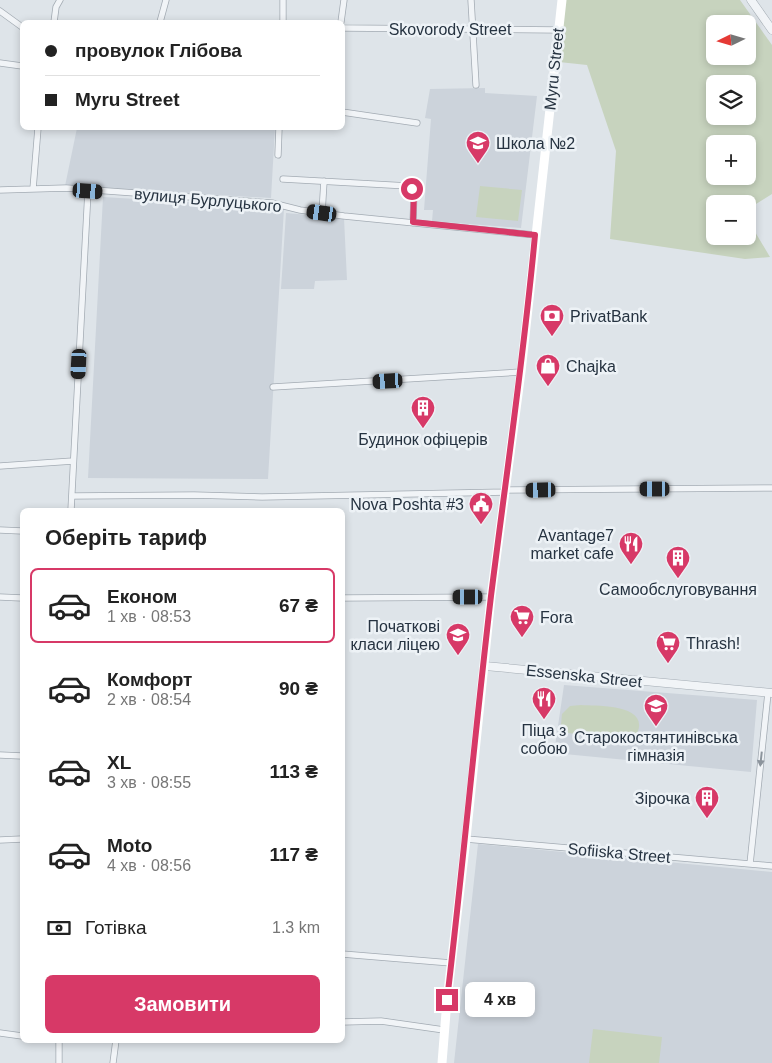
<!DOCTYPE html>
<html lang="uk">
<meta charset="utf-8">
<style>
:root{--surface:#fff;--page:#f6f6f6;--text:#222;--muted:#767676;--line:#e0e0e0;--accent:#d73967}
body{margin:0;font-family:Helvetica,sans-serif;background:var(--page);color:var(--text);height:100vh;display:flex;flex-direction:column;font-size:19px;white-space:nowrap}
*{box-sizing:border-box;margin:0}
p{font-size:16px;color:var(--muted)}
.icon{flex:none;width:28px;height:28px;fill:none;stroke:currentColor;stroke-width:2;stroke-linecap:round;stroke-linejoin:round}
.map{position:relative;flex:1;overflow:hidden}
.drawer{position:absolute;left:20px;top:508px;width:325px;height:535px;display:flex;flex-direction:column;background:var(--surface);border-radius:8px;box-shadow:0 2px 8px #0003}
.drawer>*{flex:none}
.guide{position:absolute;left:20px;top:20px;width:325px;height:110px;border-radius:8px;box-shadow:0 2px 8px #0003;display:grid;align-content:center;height:110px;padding:0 25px;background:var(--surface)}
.needle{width:32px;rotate:265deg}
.buttons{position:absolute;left:706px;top:15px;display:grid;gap:10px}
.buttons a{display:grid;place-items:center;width:50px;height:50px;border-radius:8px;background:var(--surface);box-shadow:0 2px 8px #0003;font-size:25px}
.end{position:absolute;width:22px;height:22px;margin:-11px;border:6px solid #d73967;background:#fff;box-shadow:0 0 0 2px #fff}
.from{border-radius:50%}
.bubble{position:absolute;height:35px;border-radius:8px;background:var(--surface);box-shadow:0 2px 8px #0003;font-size:16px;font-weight:700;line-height:35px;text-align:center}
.car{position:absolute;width:15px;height:30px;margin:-15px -8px;border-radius:6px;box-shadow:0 0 4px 1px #0007;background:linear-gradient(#222 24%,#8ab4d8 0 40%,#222 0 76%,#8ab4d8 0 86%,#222 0)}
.guide b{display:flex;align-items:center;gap:18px;height:48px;font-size:19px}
.guide b+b{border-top:1px solid var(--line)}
.guide i{width:12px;height:12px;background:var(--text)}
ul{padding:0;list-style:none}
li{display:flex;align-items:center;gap:15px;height:75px;margin:0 10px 8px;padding:0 15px;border:2px solid transparent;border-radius:8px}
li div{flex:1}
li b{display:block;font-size:19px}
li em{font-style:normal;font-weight:700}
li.active{border-color:var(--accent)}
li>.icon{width:45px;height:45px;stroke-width:1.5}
h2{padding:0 25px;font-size:22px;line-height:60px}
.pay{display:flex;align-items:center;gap:12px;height:55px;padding:0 25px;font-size:19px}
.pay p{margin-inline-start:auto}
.primary-button{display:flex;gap:10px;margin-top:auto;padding:10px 25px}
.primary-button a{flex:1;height:58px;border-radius:8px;background:var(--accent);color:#fff;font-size:20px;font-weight:700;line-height:58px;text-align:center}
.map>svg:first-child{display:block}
.built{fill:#ccd3db}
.green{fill:#c7d3be;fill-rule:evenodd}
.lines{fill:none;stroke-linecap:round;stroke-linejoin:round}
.minor-casing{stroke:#a3abb3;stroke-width:7}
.tertiary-casing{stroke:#a3abb3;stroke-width:9}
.minor{stroke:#f1f4f7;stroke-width:5.5}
.tertiary{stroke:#f1f4f7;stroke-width:8}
.secondary{stroke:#fff;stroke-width:9}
.oneway{fill:#8c949c}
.route{stroke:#d73967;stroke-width:6}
.labels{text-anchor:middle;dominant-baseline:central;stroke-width:5;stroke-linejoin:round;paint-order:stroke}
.street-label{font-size:16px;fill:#263341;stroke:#edf2f6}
.poi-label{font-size:16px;fill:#263341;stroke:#edf2f6;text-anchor:start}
</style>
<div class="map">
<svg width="772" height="1063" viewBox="0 0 772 1063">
<rect width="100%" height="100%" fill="#dee4e9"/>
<path class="built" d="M485 88V93L537 96 521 228 432 221 433 210H424L431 119 425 118 430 89Z
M77 128H275L271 198 65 186Z
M103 197 284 208 268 479 88 478Z
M286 213 344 218 347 280 315 281 314 289H281Z
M564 685 757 700 751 772 554 753Z
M478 844 772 872V1063H454Z"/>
<path class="green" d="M565 0H740L772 45V194L748 209V204H715V236H748V220L770 257 745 259 610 239 616 151 587 65 559 62ZM715 24H748V56H715ZM715 84H748V116H715ZM715 144H748V176H715Z
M480 186 522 190 518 221 476 217Z
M581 705C595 706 642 704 639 727 638 735 632 738 625 740L568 733 561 725 562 714 570 706Z
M593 1029 662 1037 659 1063H589Z"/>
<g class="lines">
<defs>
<path id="minor" d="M283 0V22
M471 0 476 85
M0 11 22 27
M54 22 56 7 60 0
M160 22 166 0
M341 22 344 0
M342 28 558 30
M0 63 22 66
M342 112 417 123
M278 155 279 128
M283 179 408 186 414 193 413 223
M33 189 38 128
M0 190 66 188 272 203 300 210 344 216 535 235
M322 213 324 181
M273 387 521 372
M0 466 73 461
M506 490 772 488
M72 496 194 495 262 497 506 492
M71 510 88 191
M0 530 22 531
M0 597 22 598
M342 598 491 597
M0 755 22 756
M466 839 772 866
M0 840 22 839
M750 864 768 693
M342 954 451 963
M342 1022 381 1021 444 1030
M0 1033 22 1036
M59 1040V1063
M113 1063 116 1040"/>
<path id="tertiary" d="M751 0 772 30
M485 666 772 693"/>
</defs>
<use href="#minor" class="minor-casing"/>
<use href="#tertiary" class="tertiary-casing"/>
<use href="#minor" class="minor"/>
<use href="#tertiary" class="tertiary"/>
<path class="secondary" d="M442 1063 447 1000 466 839 491 597 521 372 562 0"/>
</g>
<defs><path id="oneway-solid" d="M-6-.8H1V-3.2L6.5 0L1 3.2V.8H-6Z" transform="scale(1.25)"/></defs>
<use class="oneway" href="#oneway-solid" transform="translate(761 759) rotate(96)"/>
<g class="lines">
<path class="route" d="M412 189 414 193 413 222 535 235C524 356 506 476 491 596 475 731 463 866 447 1000"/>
</g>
<defs>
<symbol id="school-pin" viewBox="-11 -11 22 30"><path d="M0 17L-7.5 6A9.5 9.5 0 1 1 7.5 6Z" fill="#d73967" stroke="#edf2f6"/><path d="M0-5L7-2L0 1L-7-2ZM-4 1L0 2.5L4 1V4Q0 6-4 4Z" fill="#fff"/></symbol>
<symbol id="bank-pin" viewBox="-11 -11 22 30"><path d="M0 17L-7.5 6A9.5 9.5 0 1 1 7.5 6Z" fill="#d73967" stroke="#edf2f6"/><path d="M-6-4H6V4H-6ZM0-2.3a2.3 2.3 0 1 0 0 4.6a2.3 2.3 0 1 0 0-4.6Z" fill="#fff"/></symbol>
<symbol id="shop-pin" viewBox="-11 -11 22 30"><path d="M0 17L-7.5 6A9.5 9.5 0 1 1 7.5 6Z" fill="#d73967" stroke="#edf2f6"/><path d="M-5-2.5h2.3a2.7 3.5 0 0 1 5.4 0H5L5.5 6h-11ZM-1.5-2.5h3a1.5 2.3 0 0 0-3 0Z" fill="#fff"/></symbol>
<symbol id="building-pin" viewBox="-11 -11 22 30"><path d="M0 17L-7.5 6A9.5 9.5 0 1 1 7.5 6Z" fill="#d73967" stroke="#edf2f6"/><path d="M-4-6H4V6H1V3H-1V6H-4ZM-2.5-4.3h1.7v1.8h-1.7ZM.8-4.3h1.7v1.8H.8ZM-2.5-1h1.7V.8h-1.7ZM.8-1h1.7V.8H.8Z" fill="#fff"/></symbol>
<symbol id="civic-pin" viewBox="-11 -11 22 30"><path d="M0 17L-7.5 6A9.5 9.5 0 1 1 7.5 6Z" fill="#d73967" stroke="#edf2f6"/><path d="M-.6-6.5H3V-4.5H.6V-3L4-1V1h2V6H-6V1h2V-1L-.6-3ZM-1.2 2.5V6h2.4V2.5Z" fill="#fff"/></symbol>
<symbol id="restaurant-pin" viewBox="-11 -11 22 30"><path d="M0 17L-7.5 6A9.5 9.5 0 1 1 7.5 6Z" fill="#d73967" stroke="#edf2f6"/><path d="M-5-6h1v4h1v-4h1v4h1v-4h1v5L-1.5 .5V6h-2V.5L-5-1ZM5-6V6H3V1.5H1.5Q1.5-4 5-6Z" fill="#fff"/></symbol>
<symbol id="supermarket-pin" viewBox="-11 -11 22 30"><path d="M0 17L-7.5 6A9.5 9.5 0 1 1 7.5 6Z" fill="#d73967" stroke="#edf2f6"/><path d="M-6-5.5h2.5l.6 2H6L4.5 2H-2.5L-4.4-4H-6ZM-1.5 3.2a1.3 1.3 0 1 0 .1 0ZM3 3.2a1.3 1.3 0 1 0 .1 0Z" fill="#fff"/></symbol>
</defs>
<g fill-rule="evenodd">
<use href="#school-pin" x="464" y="129" width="28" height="38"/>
<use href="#bank-pin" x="538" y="302" width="28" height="38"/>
<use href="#shop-pin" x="534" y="352" width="28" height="38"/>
<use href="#building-pin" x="409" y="394" width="28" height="38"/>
<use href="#civic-pin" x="467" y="490" width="28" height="38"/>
<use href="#restaurant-pin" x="617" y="530" width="28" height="38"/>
<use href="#building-pin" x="664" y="544" width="28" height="38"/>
<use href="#supermarket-pin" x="508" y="603" width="28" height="38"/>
<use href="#school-pin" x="444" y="621" width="28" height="38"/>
<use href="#supermarket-pin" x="654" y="629" width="28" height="38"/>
<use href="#restaurant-pin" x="530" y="685" width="28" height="38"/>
<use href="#school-pin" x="642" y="692" width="28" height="38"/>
<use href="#building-pin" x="693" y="784" width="28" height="38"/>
</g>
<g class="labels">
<g class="street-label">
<text x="450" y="29">Skovorody Street</text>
<text transform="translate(554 69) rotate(-84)">Myru Street</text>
<text transform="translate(208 200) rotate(5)">вулиця Бурлуцького</text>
<text transform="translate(584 676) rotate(6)">Essenska Street</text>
<text transform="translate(619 853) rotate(5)">Sofiiska Street</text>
</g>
<g class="poi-label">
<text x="496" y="143">Школа №2</text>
<text x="570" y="316">PrivatBank</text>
<text x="566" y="366">Сhajka</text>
<text x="423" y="439" text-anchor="middle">Будинок офіцерів</text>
<text x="464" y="504" text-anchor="end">Nova Poshta #3</text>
<text x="614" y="535" text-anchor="end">Avantage7<tspan x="614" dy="18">market cafe</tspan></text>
<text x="678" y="589" text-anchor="middle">Самообслуговування</text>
<text x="540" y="617">Fora</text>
<text x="440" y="626" text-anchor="end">Початкові<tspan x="440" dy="18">класи ліцею</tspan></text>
<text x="686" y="643">Thrash!</text>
<text x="544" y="730" text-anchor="middle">Піца з<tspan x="544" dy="18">собою</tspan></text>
<text x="656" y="737" text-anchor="middle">Старокостянтинівська<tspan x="656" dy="18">гімназія</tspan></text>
<text x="690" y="798" text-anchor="end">Зірочка</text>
</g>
</g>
</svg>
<div class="buttons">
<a><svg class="needle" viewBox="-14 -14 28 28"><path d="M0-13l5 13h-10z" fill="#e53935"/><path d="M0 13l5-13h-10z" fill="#767676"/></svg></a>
<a><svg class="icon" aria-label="layers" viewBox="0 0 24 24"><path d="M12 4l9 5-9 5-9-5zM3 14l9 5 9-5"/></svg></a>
<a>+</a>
<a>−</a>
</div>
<i class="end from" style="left:412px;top:189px"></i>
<i class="end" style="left:447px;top:1000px"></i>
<div class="bubble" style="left:465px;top:982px;width:70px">4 хв</div>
<i class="car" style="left:88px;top:191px;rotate:94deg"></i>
<i class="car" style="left:322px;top:213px;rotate:278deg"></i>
<i class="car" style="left:79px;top:364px;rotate:183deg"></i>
<i class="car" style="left:388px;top:381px;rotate:267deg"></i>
<i class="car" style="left:655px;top:489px;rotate:270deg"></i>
<i class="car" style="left:541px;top:490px;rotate:269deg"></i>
<i class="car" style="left:468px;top:597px;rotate:270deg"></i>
<div class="guide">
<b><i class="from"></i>провулок Глібова</b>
<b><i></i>Myru Street</b>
</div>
<section class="drawer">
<h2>Оберіть тариф</h2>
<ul>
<li class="active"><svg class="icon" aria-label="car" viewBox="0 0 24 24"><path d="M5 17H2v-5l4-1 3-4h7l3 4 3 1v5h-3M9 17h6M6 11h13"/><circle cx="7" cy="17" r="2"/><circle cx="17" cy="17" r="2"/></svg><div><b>Економ</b><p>1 хв · 08:53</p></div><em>67 ₴</em></li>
<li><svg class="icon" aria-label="car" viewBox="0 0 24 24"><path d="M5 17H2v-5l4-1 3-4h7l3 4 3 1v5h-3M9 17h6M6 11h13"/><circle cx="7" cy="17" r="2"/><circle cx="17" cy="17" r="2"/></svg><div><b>Комфорт</b><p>2 хв · 08:54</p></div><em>90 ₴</em></li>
<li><svg class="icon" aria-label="car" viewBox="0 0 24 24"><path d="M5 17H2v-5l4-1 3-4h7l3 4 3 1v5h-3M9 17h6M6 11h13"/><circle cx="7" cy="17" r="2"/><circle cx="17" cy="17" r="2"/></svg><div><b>XL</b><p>3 хв · 08:55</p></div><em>113 ₴</em></li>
<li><svg class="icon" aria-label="car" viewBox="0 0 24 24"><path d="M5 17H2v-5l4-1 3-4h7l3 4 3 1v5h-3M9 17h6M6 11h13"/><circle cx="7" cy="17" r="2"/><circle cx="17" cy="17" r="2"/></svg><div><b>Moto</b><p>4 хв · 08:56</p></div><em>117 ₴</em></li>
</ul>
<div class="pay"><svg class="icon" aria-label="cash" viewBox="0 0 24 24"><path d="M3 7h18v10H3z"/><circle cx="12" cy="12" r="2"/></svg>Готівка<p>1.3 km</p></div>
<div class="primary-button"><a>Замовити</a></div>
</section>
</div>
